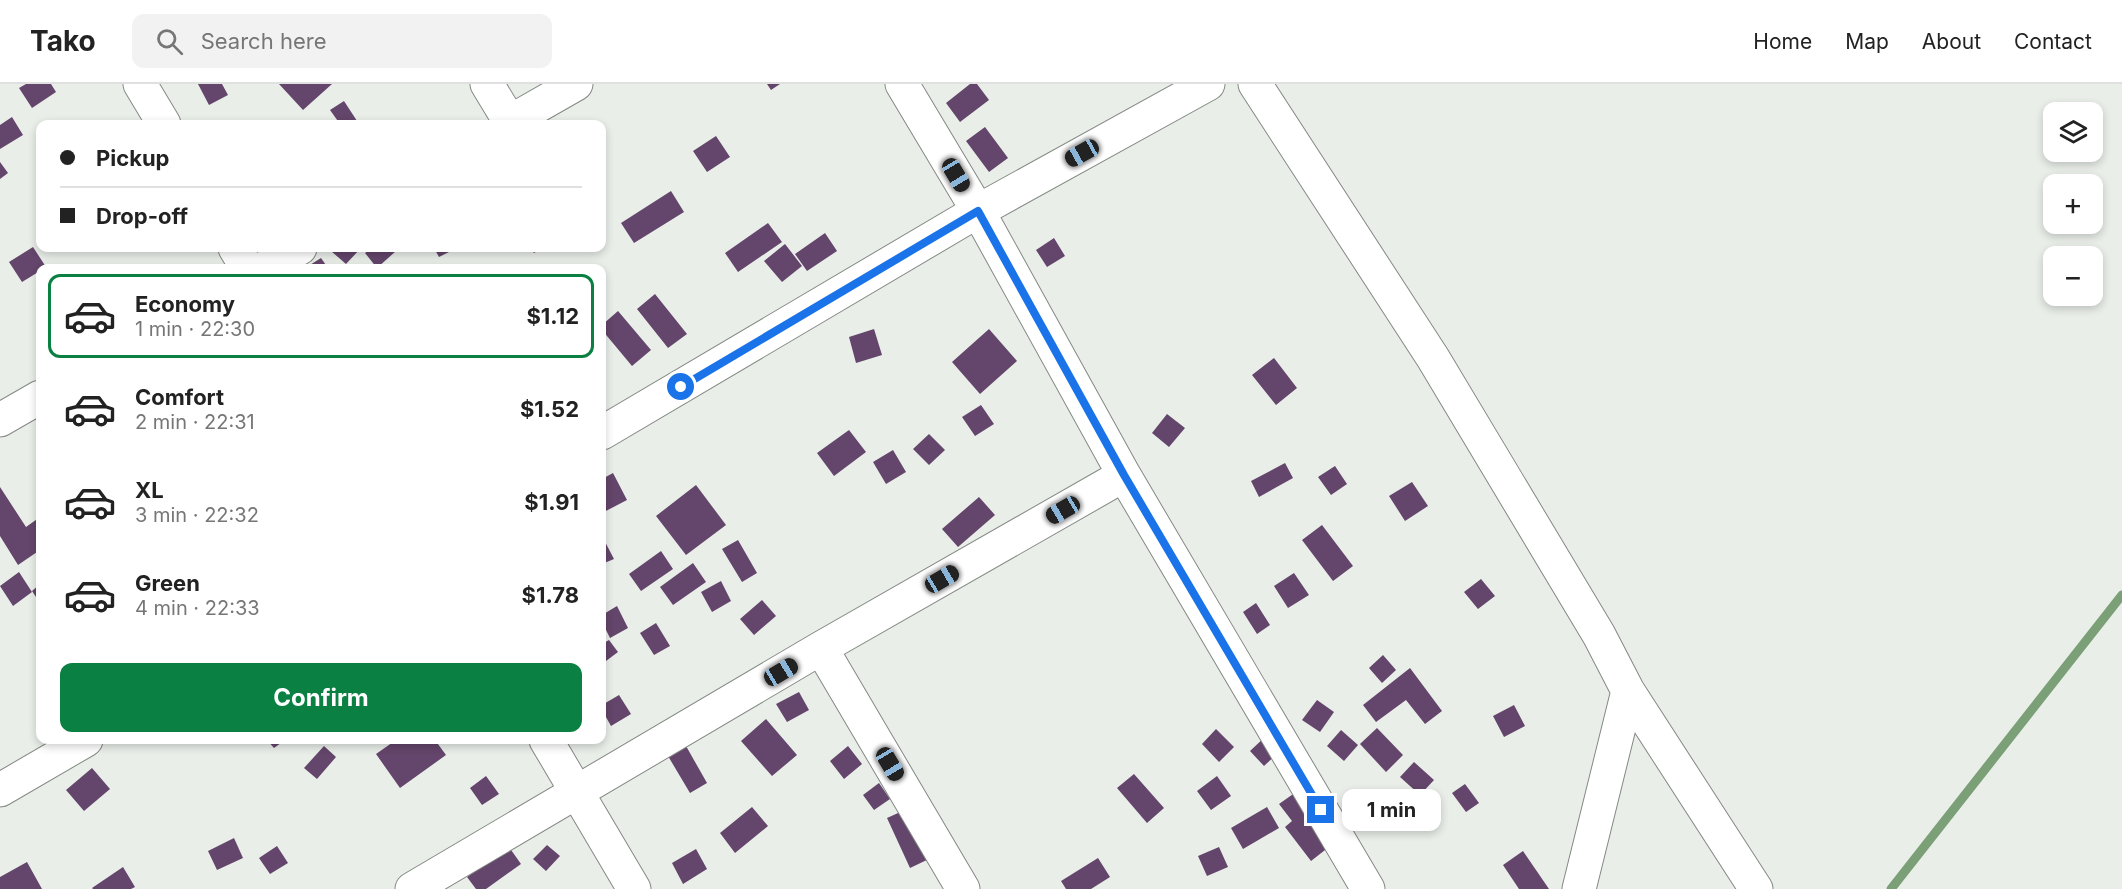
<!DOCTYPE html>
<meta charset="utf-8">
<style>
:root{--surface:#fff;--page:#f2f2f2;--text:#222;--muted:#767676;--line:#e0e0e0;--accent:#0b8043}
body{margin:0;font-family:Inter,sans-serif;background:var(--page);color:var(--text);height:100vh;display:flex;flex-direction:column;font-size:22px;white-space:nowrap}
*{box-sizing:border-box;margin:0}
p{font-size:20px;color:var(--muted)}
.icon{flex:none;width:33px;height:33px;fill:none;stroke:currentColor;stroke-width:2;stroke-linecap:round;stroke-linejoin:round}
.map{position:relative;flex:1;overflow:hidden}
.details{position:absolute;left:36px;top:180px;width:570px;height:480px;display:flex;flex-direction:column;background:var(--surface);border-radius:12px;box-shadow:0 3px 9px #0003}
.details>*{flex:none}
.guide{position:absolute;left:36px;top:36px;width:570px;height:132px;border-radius:12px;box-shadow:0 3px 9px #0003;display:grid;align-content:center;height:132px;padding:0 24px;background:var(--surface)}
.buttons{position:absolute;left:2043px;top:18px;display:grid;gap:12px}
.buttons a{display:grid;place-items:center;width:60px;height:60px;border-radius:12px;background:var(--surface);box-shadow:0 3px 9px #0003;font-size:30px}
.end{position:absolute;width:27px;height:27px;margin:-14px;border:8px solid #1a73e8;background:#fff;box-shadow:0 0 0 3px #fff}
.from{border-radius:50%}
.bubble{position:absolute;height:42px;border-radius:12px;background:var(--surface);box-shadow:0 3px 9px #0003;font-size:20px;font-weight:700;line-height:42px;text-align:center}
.car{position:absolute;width:18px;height:36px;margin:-18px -9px;border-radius:8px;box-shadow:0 0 4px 2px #0007;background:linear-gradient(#222 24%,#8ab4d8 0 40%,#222 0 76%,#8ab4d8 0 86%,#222 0)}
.guide b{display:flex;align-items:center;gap:21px;height:57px;font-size:22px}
.guide b+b{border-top:2px solid var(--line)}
.guide i{width:15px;height:15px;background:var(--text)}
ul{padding:10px 0 0;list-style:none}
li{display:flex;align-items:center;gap:18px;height:84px;margin:0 12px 9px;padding:0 12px;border:3px solid transparent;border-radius:12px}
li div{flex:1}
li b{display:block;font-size:22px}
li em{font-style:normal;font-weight:700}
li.on{border-color:var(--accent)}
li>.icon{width:54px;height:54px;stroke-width:1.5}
.cta{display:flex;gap:12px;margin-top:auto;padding:12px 24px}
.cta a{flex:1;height:69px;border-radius:12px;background:var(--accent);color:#fff;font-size:24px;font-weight:700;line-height:69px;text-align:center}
header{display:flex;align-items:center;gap:36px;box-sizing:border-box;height:84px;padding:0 30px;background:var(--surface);border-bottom:2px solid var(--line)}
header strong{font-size:28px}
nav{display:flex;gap:33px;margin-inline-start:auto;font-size:21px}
.search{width:420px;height:54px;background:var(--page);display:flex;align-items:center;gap:15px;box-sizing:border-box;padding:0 21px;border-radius:12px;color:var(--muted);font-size:22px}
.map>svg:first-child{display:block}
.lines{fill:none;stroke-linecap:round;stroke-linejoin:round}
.stream{stroke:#7b9f76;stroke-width:9}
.building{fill:#64456b}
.minor-casing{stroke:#848984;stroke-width:35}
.tertiary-casing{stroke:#848984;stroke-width:35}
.minor{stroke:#fff;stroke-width:33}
.tertiary{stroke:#fff;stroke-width:33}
.route{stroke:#1a73e8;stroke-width:8}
</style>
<header>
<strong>Tako</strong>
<div class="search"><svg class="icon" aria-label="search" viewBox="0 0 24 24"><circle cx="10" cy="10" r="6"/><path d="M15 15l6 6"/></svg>Search here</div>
<nav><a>Home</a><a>Map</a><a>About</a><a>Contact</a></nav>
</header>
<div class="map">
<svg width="2122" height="805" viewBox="0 0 2122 805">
<rect width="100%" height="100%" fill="#e9eee9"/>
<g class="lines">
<path class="stream" d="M1891 805 2122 511"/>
</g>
<path class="building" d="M26 0H51L56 8 32 24 19 4Z
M198 0H222L228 11 209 21Z
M279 0H332L303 26Z
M767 0H780L771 6Z
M970 0H977L989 16 960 38 946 19Z
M344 17 359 40H340L330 26Z
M12 33 23 51 0 65V41Z
M985 43 1008 74 989 88 966 57Z
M716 52 730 73 707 88 693 67Z
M0 78 8 89 0 95Z
M671 107 684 128 634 159 621 139Z
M768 139 782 158 738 188 725 169Z
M825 149 837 167 807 187 795 170Z
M1054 154 1065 172 1047 183 1036 166Z
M785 160 802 182 782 198 764 177Z
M33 163 46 183 40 184V187L22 198 9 178Z
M334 164H361L346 180 331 167Z
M372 164H394L396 167 377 184 365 169Z
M434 164H457L439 173Z
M530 164H542L534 169Z
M321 174 328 184H305Z
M655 210 687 250 668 264 637 225Z
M618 227 651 266 632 282 602 246V241Z
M874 245 882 271 856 279 849 253Z
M989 245 1017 277 980 310 952 278Z
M1274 274 1297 304 1276 321 1252 291Z
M981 321 994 340 975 352 962 333Z
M1167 330 1185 344 1169 363 1152 349Z
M849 346 866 368 834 392 817 369Z
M929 350 945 366 929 381 913 365Z
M893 366 906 388 886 400 873 378Z
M1285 379 1293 394 1259 413 1251 397Z
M1335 382 1347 400 1331 411 1318 393Z
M613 389 627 416 602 429V395Z
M1412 398 1428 422 1405 437 1389 412Z
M696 401 726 441 686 471 656 432Z
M0 403 26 443 40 433V466L18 481 0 452Z
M979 413 995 431 958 463 942 445Z
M1322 441 1353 482 1333 497 1302 456Z
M602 452 614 475 602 480Z
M738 456 757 489 742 498 722 465Z
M661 467 673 485 641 507 629 490Z
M693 479 706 498 673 521 660 503Z
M19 488 32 508 13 522 0 502Z
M1294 489 1309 511 1288 524 1274 502Z
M1481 495 1495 512 1478 525 1464 508Z
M721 497 731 517 712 528 701 508Z
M40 500V519L32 507Z
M762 516 776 532 754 551 740 535Z
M1256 519 1270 541 1257 550 1243 528Z
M617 522 628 544 610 554 602 538V531Z
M656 539 670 562 654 571 640 549Z
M609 556 618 568 602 580V560Z
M1383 571 1396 586 1382 599 1369 584Z
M1410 584 1442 627 1425 640 1406 616 1376 638 1363 621Z
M799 608 809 626 787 638 776 620Z
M619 611 631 630 611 642 602 626V621Z
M1317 616 1334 628 1320 648 1302 636Z
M1514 621 1525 642 1504 653 1493 632Z
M766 635 797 671 772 692 741 657Z
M1377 644 1403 671 1386 688 1360 660Z
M1216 645 1234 663 1219 678 1202 660Z
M1341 646 1358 661 1344 677 1327 662Z
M1266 652 1280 667 1264 682 1250 667Z
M267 656H285L274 664Z
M396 656H435L446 671 400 704 376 670Z
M324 662 336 673 317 695 304 684Z
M686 662 707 699 690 709 668 672Z
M848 662 862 680 844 695 830 677Z
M1414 678 1434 696 1420 711 1400 693Z
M92 684 110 705 84 727 66 706Z
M1134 690 1164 724 1147 739 1117 704Z
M486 692 499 710 482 721 470 704Z
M1217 692 1231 712 1211 726 1197 707Z
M879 699 890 715 874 726 863 711Z
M1465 700 1479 719 1466 728 1452 709Z
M1296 708 1334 759 1311 777 1285 743 1292 737 1279 720Z
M752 723 768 742 735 769 720 749Z
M1267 723 1279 744 1243 765 1231 744Z
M907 725 931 774 910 784 887 734Z
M234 754 243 774 217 786 208 767Z
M547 761 560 772 546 787 533 775Z
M277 762 288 779 270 790 259 774Z
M509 763 521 780 486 805H476L467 793Z
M1219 763 1228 783 1207 792 1198 772Z
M696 765 707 785 683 800 672 779Z
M1523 767 1549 805H1519L1503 781Z
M1098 774 1110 793 1091 805H1066L1061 797Z
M27 778 42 805H0V793Z
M123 783 135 803 131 805H93L92 804Z"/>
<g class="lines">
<defs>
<path id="minor" d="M140 0 164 40
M487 0 510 38
M902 0 978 127 1124 391 1368 805
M1255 0 1433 274 1599 551 1628 607 1756 805
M506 40 576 0
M235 164 247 184
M264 184 300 164
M0 336 40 313
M821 564 963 805
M546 656 634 805
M412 805 821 564 1124 391
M1579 805 1628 607"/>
<path id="tertiary" d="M602 349 978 127 1208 0
M0 706 86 656"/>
</defs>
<use href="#minor" class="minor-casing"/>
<use href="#tertiary" class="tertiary-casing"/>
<use href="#minor" class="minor"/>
<use href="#tertiary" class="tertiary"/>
</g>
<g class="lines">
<path class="route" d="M681 303 978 127 1124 391 1321 726"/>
</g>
</svg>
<div class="buttons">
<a><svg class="icon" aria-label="layers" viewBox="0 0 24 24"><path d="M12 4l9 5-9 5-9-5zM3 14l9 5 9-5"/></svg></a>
<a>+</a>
<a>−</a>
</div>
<i class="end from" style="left:681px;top:303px"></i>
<i class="end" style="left:1321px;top:726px"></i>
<div class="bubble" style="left:1342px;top:705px;width:99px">1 min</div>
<i class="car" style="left:1082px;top:69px;rotate:241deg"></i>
<i class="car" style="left:956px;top:91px;rotate:149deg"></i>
<i class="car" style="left:1063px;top:426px;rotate:240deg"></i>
<i class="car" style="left:942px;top:495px;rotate:60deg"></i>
<i class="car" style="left:781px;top:588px;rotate:59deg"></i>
<i class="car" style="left:890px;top:680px;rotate:149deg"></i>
<div class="guide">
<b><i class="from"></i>Pickup</b>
<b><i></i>Drop-off</b>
</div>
<section class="details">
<ul>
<li class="on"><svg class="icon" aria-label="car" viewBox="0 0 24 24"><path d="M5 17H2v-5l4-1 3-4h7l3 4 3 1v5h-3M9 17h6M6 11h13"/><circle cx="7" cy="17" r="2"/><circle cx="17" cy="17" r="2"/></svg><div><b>Economy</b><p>1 min · 22:30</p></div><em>$1.12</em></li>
<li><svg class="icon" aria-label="car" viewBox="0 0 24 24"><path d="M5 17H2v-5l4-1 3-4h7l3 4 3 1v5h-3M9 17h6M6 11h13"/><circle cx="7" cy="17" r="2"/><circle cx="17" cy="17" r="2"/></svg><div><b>Comfort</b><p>2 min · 22:31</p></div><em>$1.52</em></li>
<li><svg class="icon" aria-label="car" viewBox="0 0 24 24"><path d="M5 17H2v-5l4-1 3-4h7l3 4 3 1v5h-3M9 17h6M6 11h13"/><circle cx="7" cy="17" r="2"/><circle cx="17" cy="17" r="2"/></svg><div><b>XL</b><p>3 min · 22:32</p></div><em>$1.91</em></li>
<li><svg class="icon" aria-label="car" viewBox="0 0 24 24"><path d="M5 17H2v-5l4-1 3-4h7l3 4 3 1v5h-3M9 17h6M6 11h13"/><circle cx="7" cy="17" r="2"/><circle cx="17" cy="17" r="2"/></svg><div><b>Green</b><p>4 min · 22:33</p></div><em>$1.78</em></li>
</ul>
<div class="cta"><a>Confirm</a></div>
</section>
</div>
